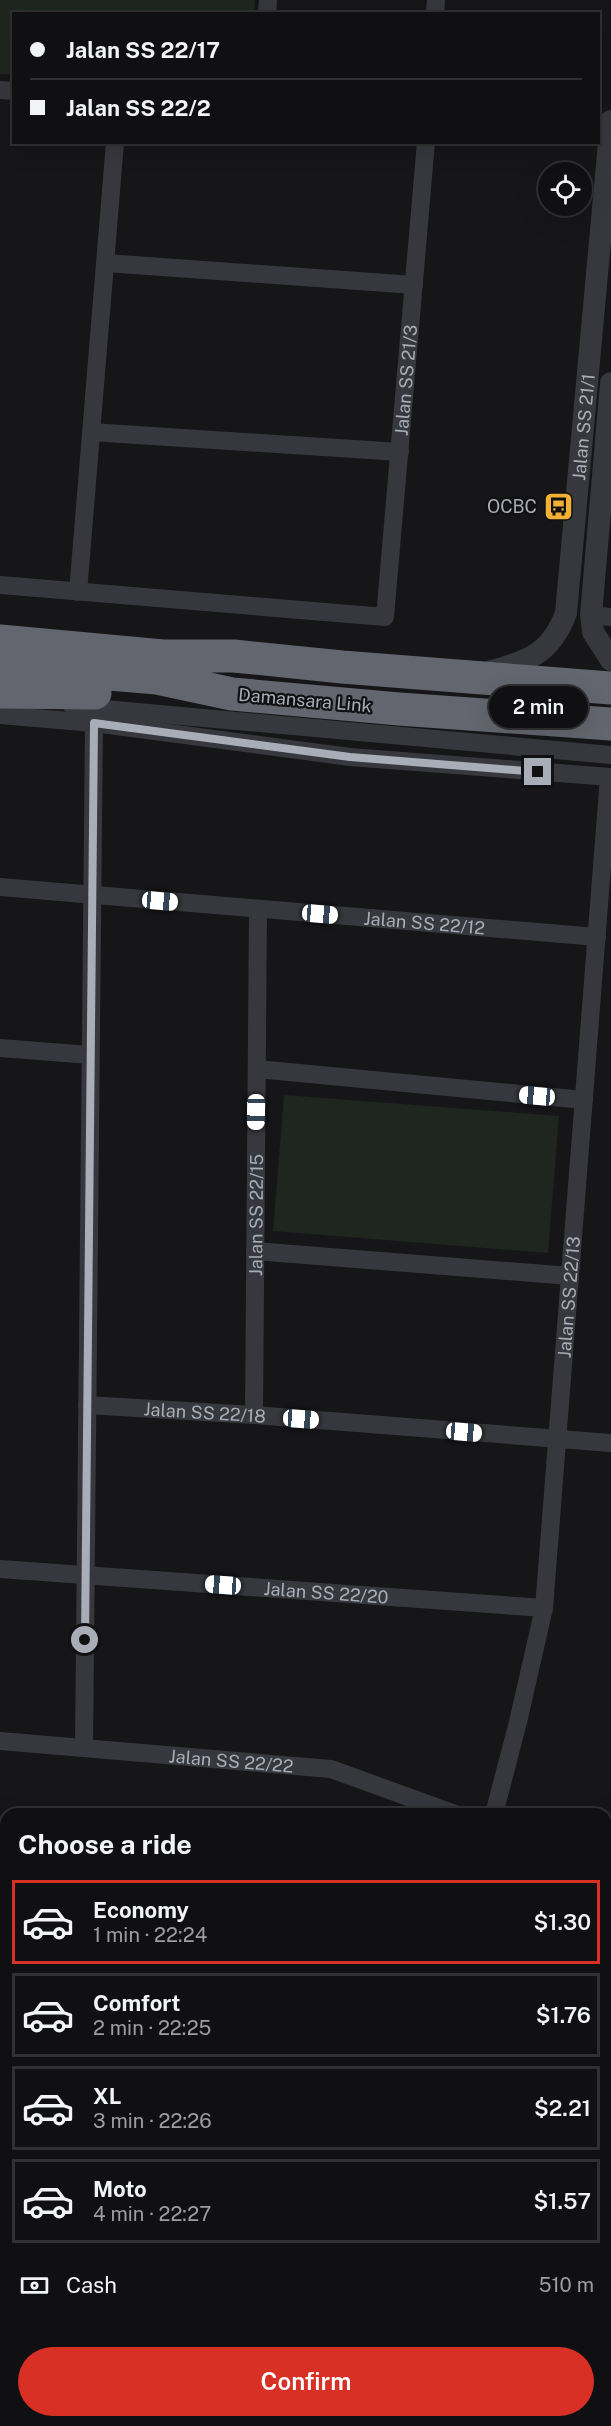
<!DOCTYPE html>
<meta charset="utf-8">
<style>
:root{--surface:#101012;--page:#1e1e20;--text:#f1f3f6;--muted:#9c9d9f;--line:#303032;--accent:#d93025}
body{margin:0;font-family:"Public Sans",sans-serif;background:var(--page);color:var(--text);height:100vh;display:flex;flex-direction:column;font-size:22px;white-space:nowrap}
*{box-sizing:border-box;margin:0}
p{font-size:20px;color:var(--muted)}
.icon{flex:none;width:33px;height:33px;fill:none;stroke:currentColor;stroke-width:2;stroke-linecap:round;stroke-linejoin:round}
.map{position:relative;flex:1;overflow:hidden}
.sheet{position:absolute;left:0px;top:1808px;width:612px;height:620px;display:flex;flex-direction:column;background:var(--surface);border-radius:18px 18px 0 0;box-shadow:0 6px 24px #0002,0 0 0 2px var(--line)}
.sheet>*{flex:none}
.guide{position:absolute;left:12px;top:12px;width:588px;height:132px;border-radius:0px;box-shadow:0 6px 24px #0002,0 0 0 2px var(--line);display:grid;align-content:center;height:132px;padding:0 18px;background:var(--surface)}
.controls{position:absolute;left:538px;top:162px;display:grid;gap:12px}
.controls a{display:grid;place-items:center;width:54px;height:54px;border-radius:50%;background:var(--surface);box-shadow:0 6px 24px #0002,0 0 0 2px var(--line);font-size:30px}
.end{position:absolute;width:27px;height:27px;margin:-14px;border:8px solid #a8adb8;background:#111;box-shadow:0 0 0 3px #111}
.from{border-radius:50%}
.bubble{position:absolute;height:42px;border-radius:21px;background:var(--surface);box-shadow:0 6px 24px #0002,0 0 0 2px var(--line);font-size:20px;font-weight:600;line-height:42px;text-align:center}
.car{position:absolute;width:18px;height:36px;margin:-18px -9px;border-radius:8px;box-shadow:0 0 4px 2px #0007;background:linear-gradient(#fff 24%,#345 0 40%,#fff 0 76%,#345 0 86%,#fff 0)}
.guide b{display:flex;align-items:center;gap:21px;height:57px;font-size:22px}
.guide b+b{border-top:2px solid var(--line)}
.guide i{width:15px;height:15px;background:var(--text)}
ul{padding:0;list-style:none}
li{display:flex;align-items:center;gap:18px;height:84px;margin:0 12px 9px;padding:0 6px;border:3px solid var(--line);border-radius:0px}
li div{flex:1}
li b{display:block;font-size:22px}
li em{font-style:normal;font-weight:600}
li.current{border-color:var(--accent)}
li>.icon{width:54px;height:54px;stroke-width:1.5}
h2{padding:0 18px;font-size:27px;line-height:72px}
.pay{display:flex;align-items:center;gap:15px;height:66px;padding:0 18px;font-size:22px}
.pay p{margin-inline-start:auto}
.primary-button{display:flex;gap:12px;margin-top:auto;padding:12px 18px}
.primary-button a{flex:1;height:69px;border-radius:36px;background:var(--accent);color:#fff;font-size:24px;font-weight:600;line-height:69px;text-align:center}
.map>svg:first-child{display:block}
.green{fill:#1e261f}
.lines{fill:none;stroke-linecap:round;stroke-linejoin:round}
.minor{stroke:#37383d;stroke-width:18}
.tertiary{stroke:#37383d;stroke-width:22}
.motorway{stroke:#63666e;stroke-width:33}
.route{stroke:#a8adb8;stroke-width:8}
.labels{text-anchor:middle;dominant-baseline:central;stroke-width:4.5;stroke-linejoin:round;paint-order:stroke}
.street-label{font-size:18px;fill:#a8adb8;stroke:#111113}
.poi-label{font-size:18px;fill:#a8adb8;stroke:#111113;text-anchor:end}
</style>
<div class="map">
<svg width="611" height="2426" viewBox="0 0 611 2426">
<rect width="100%" height="100%" fill="#161618"/>
<path class="green" d="M0 0H255L254 13 14 14 13 75 0 74Z
M284 1095 559 1116 548 1253 273 1231Z
M236 2421H315L328 2426H233Z"/>
<g class="lines">
<g class="minor">
<path d="M267 14 268 0"/>
<path d="M435 14 436 0"/>
<path d="M0 90 14 91"/>
<path d="M106 263 414 285"/>
<path d="M91 432 400 452"/>
<path id="s1" d="M0 585 385 617 426 142"/>
<path d="M78 592 115 142"/>
<path d="M591 615 611 617"/>
<path d="M72 706 611 755"/>
<path d="M0 715 94 723 350 757 611 777"/>
<path id="s2" d="M0 887 597 937"/>
<path d="M0 1048 90 1055"/>
<path d="M257 1069 584 1100"/>
<path d="M255 1251 570 1276"/>
<path id="s3" d="M87 1405 254 1415 611 1443"/>
<path id="s4" d="M254 1415 258 909"/>
<path id="s5" d="M0 1569 544 1608"/>
<path id="s6" d="M0 1741 331 1769 455 1814"/>
<path d="M84 1747 94 723"/>
<path id="s7" d="M494 1814 518 1722 544 1608 609 777"/>
<path d="M606 1869 611 1870"/>
<path d="M0 1986 6 1985"/>
<path d="M606 2145 611 2148"/>
<path d="M606 2341 611 2344"/>
<path d="M0 2392 6 2380"/>
<path d="M372 2421 383 2426"/>
<path d="M203 2426 206 2421"/>
</g>
<g class="tertiary">
<path d="M611 383 591 615 593 632 611 660"/>
<path id="s8" d="M488 672C527 662 551 654 566 613L611 121"/>
<path d="M0 1851 6 1852"/>
<path d="M0 1872H6"/>
<path d="M606 1991 611 1993"/>
<path d="M606 2012 611 2014"/>
</g>
<path class="motorway" d="M0 641 163 656H234L342 667 611 688
M0 665 157 678 232 694 399 709 611 724
M0 692 95 693"/>
</g>
<g class="lines">
<path class="route" d="M85 1640 94 723 350 757 538 772"/>
</g>
<defs>
<symbol id="bus-square" viewBox="-11 -11 22 22"><rect x="-9" y="-9" width="18" height="18" rx="4" fill="#f2b134" stroke="#111113"/><path d="M-5-6H5V4H4V6H2V4H-2V6H-4V4H-5ZM-3.5-4V0h7V-4ZM-3.5 1.2v1.5H-2V1.2ZM2 1.2v1.5H3.5V1.2Z" fill="#111"/></symbol>
</defs>
<g fill-rule="evenodd">
<use href="#bus-square" x="542" y="490" width="33" height="33"/>
</g>
<g class="labels">
<g class="street-label">
<text stroke="none"><textPath href="#s1" startOffset="624">Jalan SS 21/3</textPath></text>
<text stroke="none"><textPath href="#s8" startOffset="290">Jalan SS 21/1</textPath></text>
<text transform="translate(305 700) rotate(5)">Damansara Link</text>
<text stroke="none"><textPath href="#s2" startOffset="426">Jalan SS 22/12</textPath></text>
<text stroke="none"><textPath href="#s4" startOffset="200">Jalan SS 22/15</textPath></text>
<text stroke="none"><textPath href="#s7" startOffset="524">Jalan SS 22/13</textPath></text>
<text stroke="none"><textPath href="#s3" startOffset="118">Jalan SS 22/18</textPath></text>
<text stroke="none"><textPath href="#s5" startOffset="327">Jalan SS 22/20</textPath></text>
<text stroke="none"><textPath href="#s6" startOffset="232">Jalan SS 22/22</textPath></text>
</g>
<g class="poi-label">
<text x="537" y="506">OCBC</text>
</g>
</g>
</svg>
<div class="controls">
<a><svg class="icon" aria-label="locate" viewBox="0 0 24 24"><circle cx="12" cy="12" r="6"/><path d="M12 2v4M12 18v4M2 12h4M18 12h4"/></svg></a>
</div>
<i class="end from" style="left:85px;top:1640px"></i>
<i class="end" style="left:538px;top:772px"></i>
<div class="bubble" style="left:489px;top:686px;width:99px">2 min</div>
<i class="car" style="left:160px;top:901px;rotate:95deg"></i>
<i class="car" style="left:320px;top:914px;rotate:95deg"></i>
<i class="car" style="left:537px;top:1096px;rotate:275deg"></i>
<i class="car" style="left:256px;top:1112px;rotate:181deg"></i>
<i class="car" style="left:301px;top:1419px;rotate:94deg"></i>
<i class="car" style="left:464px;top:1432px;rotate:95deg"></i>
<i class="car" style="left:223px;top:1585px;rotate:274deg"></i>
<div class="guide">
<b><i class="from"></i>Jalan SS 22/17</b>
<b><i></i>Jalan SS 22/2</b>
</div>
<section class="sheet">
<h2>Choose a ride</h2>
<ul>
<li class="current"><svg class="icon" aria-label="car" viewBox="0 0 24 24"><path d="M5 17H2v-5l4-1 3-4h7l3 4 3 1v5h-3M9 17h6M6 11h13"/><circle cx="7" cy="17" r="2"/><circle cx="17" cy="17" r="2"/></svg><div><b>Economy</b><p>1 min · 22:24</p></div><em>$1.30</em></li>
<li><svg class="icon" aria-label="car" viewBox="0 0 24 24"><path d="M5 17H2v-5l4-1 3-4h7l3 4 3 1v5h-3M9 17h6M6 11h13"/><circle cx="7" cy="17" r="2"/><circle cx="17" cy="17" r="2"/></svg><div><b>Comfort</b><p>2 min · 22:25</p></div><em>$1.76</em></li>
<li><svg class="icon" aria-label="car" viewBox="0 0 24 24"><path d="M5 17H2v-5l4-1 3-4h7l3 4 3 1v5h-3M9 17h6M6 11h13"/><circle cx="7" cy="17" r="2"/><circle cx="17" cy="17" r="2"/></svg><div><b>XL</b><p>3 min · 22:26</p></div><em>$2.21</em></li>
<li><svg class="icon" aria-label="car" viewBox="0 0 24 24"><path d="M5 17H2v-5l4-1 3-4h7l3 4 3 1v5h-3M9 17h6M6 11h13"/><circle cx="7" cy="17" r="2"/><circle cx="17" cy="17" r="2"/></svg><div><b>Moto</b><p>4 min · 22:27</p></div><em>$1.57</em></li>
</ul>
<div class="pay"><svg class="icon" aria-label="cash" viewBox="0 0 24 24"><path d="M3 7h18v10H3z"/><circle cx="12" cy="12" r="2"/></svg>Cash<p>510 m</p></div>
<div class="primary-button"><a>Confirm</a></div>
</section>
</div>
